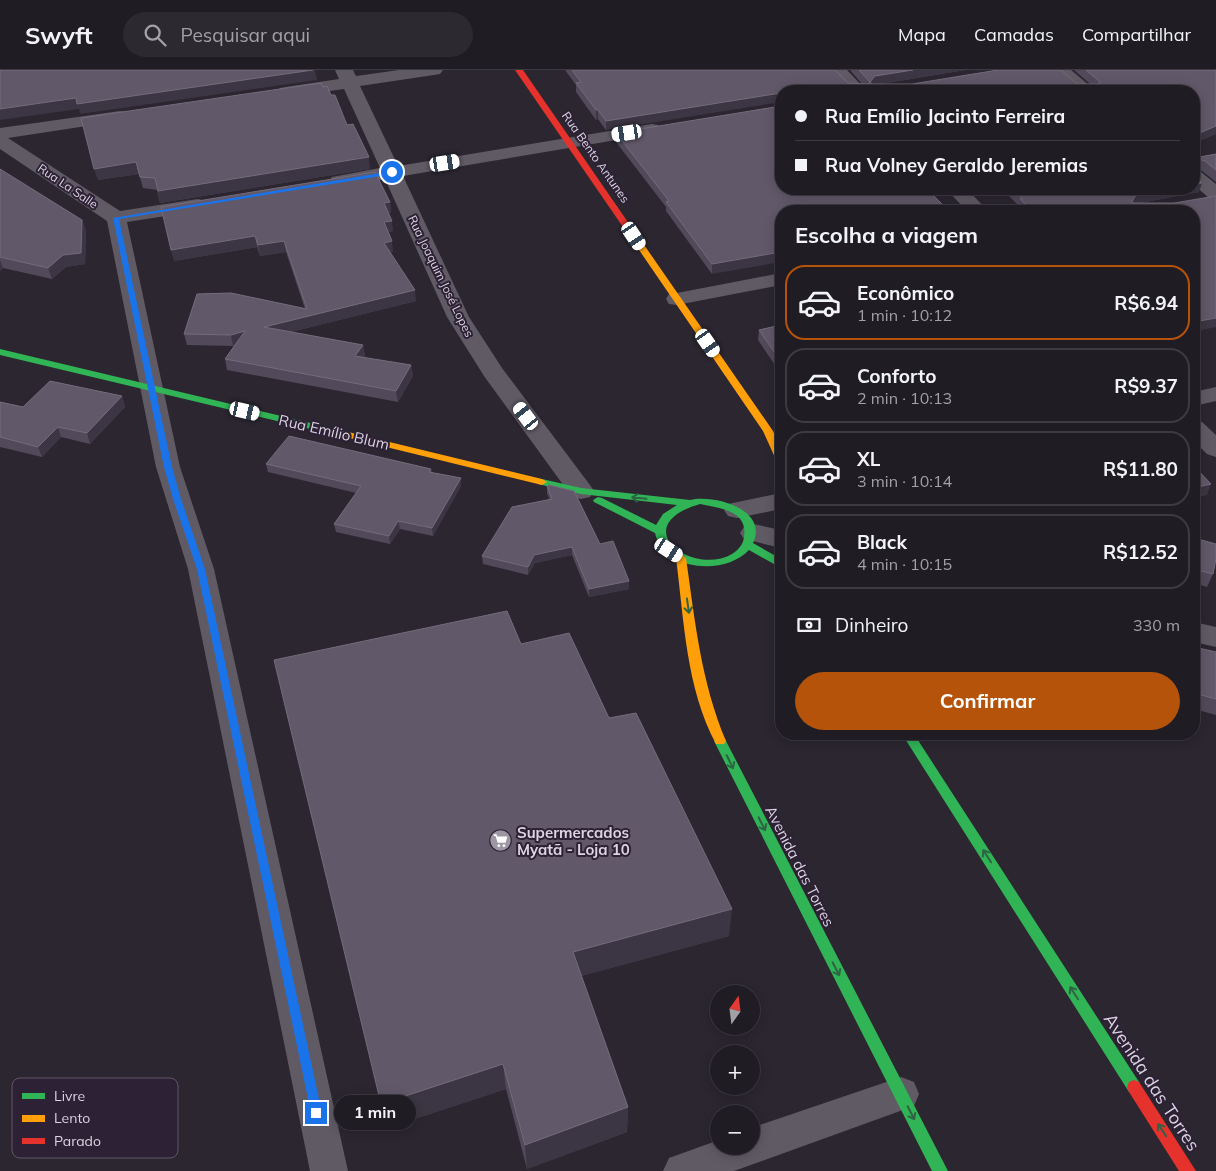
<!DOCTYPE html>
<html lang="pt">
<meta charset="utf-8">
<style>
:root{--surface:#201c24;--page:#2d2931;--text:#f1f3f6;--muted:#a2a1a6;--line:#3d3a41;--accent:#b45309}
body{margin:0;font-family:Mulish,sans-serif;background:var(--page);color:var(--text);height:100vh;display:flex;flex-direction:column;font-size:19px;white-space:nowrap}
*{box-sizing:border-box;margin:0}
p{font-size:16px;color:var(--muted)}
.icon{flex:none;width:28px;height:28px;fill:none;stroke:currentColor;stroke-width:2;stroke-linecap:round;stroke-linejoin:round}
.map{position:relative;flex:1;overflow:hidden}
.panel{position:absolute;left:775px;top:135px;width:425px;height:535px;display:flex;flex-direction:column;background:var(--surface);border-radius:20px;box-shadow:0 2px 12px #0003,0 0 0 1px var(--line)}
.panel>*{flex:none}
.guide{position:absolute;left:775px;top:15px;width:425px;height:110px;border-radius:20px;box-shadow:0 2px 12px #0003,0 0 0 1px var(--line);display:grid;align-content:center;height:110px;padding:0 20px;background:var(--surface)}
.needle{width:32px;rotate:14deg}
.buttons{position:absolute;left:710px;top:915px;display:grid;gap:10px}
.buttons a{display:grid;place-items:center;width:50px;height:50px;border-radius:50%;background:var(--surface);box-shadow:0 2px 12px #0003,0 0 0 1px var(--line);font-size:25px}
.end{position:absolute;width:22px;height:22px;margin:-11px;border:6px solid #1a73e8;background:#fff;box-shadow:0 0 0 2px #fff}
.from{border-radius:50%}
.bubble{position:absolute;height:35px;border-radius:18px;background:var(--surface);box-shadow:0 2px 12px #0003,0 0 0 1px var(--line);font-size:16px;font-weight:700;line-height:35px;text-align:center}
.car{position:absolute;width:15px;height:30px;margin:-15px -8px;border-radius:6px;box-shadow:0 0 4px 1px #0007;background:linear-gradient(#fff 24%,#345 0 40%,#fff 0 76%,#345 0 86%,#fff 0)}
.guide b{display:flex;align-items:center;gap:18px;height:48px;font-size:19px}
.guide b+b{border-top:1px solid var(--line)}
.guide i{width:12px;height:12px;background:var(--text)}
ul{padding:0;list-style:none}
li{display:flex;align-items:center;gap:15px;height:75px;margin:0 10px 8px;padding:0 10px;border:2px solid var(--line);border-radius:20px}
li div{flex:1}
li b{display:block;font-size:19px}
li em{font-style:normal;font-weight:700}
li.on{border-color:var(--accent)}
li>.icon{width:45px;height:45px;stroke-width:1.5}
h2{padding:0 20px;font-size:22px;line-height:60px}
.pay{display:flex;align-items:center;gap:12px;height:55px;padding:0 20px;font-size:19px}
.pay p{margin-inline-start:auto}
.primary-button{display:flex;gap:10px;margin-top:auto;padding:10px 20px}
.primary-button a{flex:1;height:58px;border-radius:30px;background:var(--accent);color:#fff;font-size:20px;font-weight:700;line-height:58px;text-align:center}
header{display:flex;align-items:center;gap:30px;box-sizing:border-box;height:70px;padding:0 25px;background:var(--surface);border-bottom:1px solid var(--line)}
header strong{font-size:24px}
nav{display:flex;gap:28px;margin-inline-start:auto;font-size:18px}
.search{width:350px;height:45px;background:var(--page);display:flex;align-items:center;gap:12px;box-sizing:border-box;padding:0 18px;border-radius:28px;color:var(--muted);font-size:19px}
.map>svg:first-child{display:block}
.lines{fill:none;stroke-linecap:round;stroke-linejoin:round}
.street{fill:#605a65;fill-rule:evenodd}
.fast{fill:#30b455;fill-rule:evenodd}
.slow{fill:#ff9f0a;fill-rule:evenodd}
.jam{fill:#e5322d;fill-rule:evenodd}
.wall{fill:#52495a}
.shaded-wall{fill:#3c3543}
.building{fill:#615869;stroke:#746c7c}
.oneway{stroke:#2e6343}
.route{fill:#1a73e8}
.labels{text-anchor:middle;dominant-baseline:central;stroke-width:4;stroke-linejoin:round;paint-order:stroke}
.far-street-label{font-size:12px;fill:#dbd4e1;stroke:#2c2135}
.street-label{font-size:15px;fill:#dbd4e1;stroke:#2c2135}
.poi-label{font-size:15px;font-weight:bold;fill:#dbd4e1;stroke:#2c2135;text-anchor:start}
.near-street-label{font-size:18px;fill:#dbd4e1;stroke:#2c2135}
.key{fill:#2c2135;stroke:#615769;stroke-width:1}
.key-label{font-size:14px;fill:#dbd4e1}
</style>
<header>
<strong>Swyft</strong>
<div class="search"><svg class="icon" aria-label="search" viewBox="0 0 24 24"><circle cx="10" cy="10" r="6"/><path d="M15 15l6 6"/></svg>Pesquisar aqui</div>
<nav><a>Mapa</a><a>Camadas</a><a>Compartilhar</a></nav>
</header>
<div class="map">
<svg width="1216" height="1101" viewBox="0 0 1216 1101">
<rect width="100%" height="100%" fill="#2b2630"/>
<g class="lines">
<path class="street" d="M335 0H353L356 6 399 0H443L440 4 434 5 360 16 398 96 652 54 658 55 661 59 658 63 652 64 403 106 469 247 502 298 590 415 594 421 590 427 581 429 572 427 484 306 447 247 385 109 339 117 332 115 329 111 332 107 380 98 344 19 286 27 280 26 277 22 280 18 286 17 339 9Z
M828 0H847L867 21H848Z
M1051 0H1071L1096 21H1076Z
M120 41 126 42 129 46 126 50 8 68 120 141 198 129 205 131 208 135 205 139 198 141 127 152 180 397 214 499 348 1101H310L188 499 156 397 107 151 0 79V58Z
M1194 100 1201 102 1216 114V130L1209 128 1194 115Z
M946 119H967L988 141H967Z
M781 203V215L677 235 669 234 666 229 669 224 677 223Z
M1216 317V331L1194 336V322Z
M1194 350 1202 352 1216 365V387L1207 384 1194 371Z
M781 423V439L737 448 728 446 724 440 728 434Z
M753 454 781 460V478L744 469 740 463 744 457Z
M1194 552 1216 557V577L1194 572Z
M901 1007 914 1012 919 1024 914 1036 734 1101H663L669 1088 719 1070V1076H751V1058Z"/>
<path class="fast" d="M0 279 340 360 345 363 340 366 0 285Z
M542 409 581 418 690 430C713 424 769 439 753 473L781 489V498L749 480C725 506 663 501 655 463L594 432 593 430 598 427 602 428 656 455 663 444 677 435 581 424 538 414 537 412ZM700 434C718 438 748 440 744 466 744 474 738 480 732 484 692 507 625 456 700 434Z
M902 664H914L1139 1012 1141 1017 1139 1022 1134 1024 1129 1022Z
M720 666 724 668 726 671 948 1101H932L714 671 716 668Z"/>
<path class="slow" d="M625 156H631L773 361 781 379V393L777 392 763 361 624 158Z
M340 360 542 409 547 412 542 415 337 365 335 363Z
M681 484 686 488C695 551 701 612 726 671L724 674H716C686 618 684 550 676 488Z"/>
<path class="jam" d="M515 0H523L632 158 631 160H625Z
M1134 1010 1139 1012 1196 1101H1179L1129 1022 1127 1017 1129 1012Z"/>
</g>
<path class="wall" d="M565 0H835L848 13 862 14 850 0H965L881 14H1090L1074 0H1216V64L1194 73V21H781L606 60 598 49 596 50 576 22V15Z
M323 17 331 25 370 99 160 133 157 120 143 118 139 104 98 110Z
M616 63 781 141 712 204 666 141V137L616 72Z
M1216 84V112L1202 101 1195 98V106L1199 122 1140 133 1194 141H1020L1017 139 1018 135 1009 126V125L1002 119H1194V88Z
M0 99 82 150 86 161 85 194 66 197 52 209 3 198 0 201Z
M390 132 391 143H388L393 161 388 162 393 182H390L416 231 291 262 363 275 365 286 364 288 411 295 413 306 398 332 227 300 225 289 234 276 187 275 184 264 305 239 286 182 260 186 257 177 174 191Z
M781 255V304L758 270 759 260Z
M122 326 125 337 90 374 61 367 42 387 0 377V332L23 337Z
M266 394 431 399 432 403 461 416 433 466 400 459 390 474 336 462 334 454 356 423 268 402Z
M547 416 600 474 629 519 589 527 572 485 535 493 528 505 483 494 482 486 550 430 547 424Z
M1194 468 1213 504 1207 517 1194 513Z
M521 574 609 648 729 866 581 906 628 1037 627 1062 527 1099 506 1019 387 1058Z
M1194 577 1216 582V645L1194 639Z
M1136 664H1157L1155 668Z"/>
<path class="shaded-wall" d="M315 0 317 10 80 44 79 39 0 50V39L76 28Z
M913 0H965L874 15 870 12 875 6Z
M781 23V32L606 60V51Z
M596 40H598V49L596 50Z
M1216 56V64L1194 73 1195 65Z
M369 87 370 99 160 133 158 121Z
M136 92 139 104 98 110 94 99Z
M1202 113 1199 122 1140 133 1132 136V132L1135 126 1143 124 1170 119H1194V114Z
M390 132 391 143 385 144 384 133Z
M82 150 86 161 85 194 66 197 52 209 48 198Z
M392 151 393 161 385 163 384 152Z
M255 166 257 177 174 191 171 180Z
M284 171 286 182 260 186 258 175Z
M392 171 393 182 385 183 384 173Z
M781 182V192L712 204V194Z
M0 190 3 198 0 201Z
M415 220 416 231 266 268 264 257Z
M1216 248V257L1194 262V252Z
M245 261 247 272 233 276 231 265Z
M363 275 365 286 357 297 355 286Z
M411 295 413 306 398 332 396 321Z
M122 326 125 337 90 374 87 363Z
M58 357 61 367 42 387 38 377Z
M461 408V416L433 466 432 458Z
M1211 414 1207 425 1194 428V418Z
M398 451 400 459 390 474 389 466Z
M572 477V485L535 493 528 505V497L534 485Z
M629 511V519L589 527V519Z
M732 839 729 866 574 908 573 882Z
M503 994 506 1019 387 1058 381 1034Z
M628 1037 627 1062 527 1099 525 1075Z"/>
<path class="building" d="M0 0H313L77 34 76 28 0 39Z
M572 0H835L848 13 868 14 870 12 859 0H913L875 6 870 12 872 14H912L998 0H1061L1077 14H1098L1100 12 1086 0H1216V56L1195 65 1194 64V21H781V23L606 51 598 40H596L576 13 581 12Z
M321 13 323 17 327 16 331 25H335L347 55 353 54 369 87 158 121 155 108 140 107 136 92 94 99 81 48Z
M781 36V119H927L949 141H781V182L712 194 666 132 669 131 616 63Z
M1216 84V100L1205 91 1198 89 1195 91V106L1202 113 1194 114V88Z
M0 99 82 150 81 183 63 185 48 198 0 187Z
M375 102 390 132 384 133 392 151 384 152 392 171 384 173 415 220 264 257 363 275 355 286 411 295 396 321 225 289 245 261 231 265 184 264 197 224 231 223 307 239 284 171 258 175 255 166 171 180 161 137Z
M1012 119H1170L1143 124 1135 126 1132 132 1134 133H1174L1216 126V248L1194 252V141H1032L1020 129H1023Z
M781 255V292L759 260Z
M50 311 122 326 87 363 58 357 38 377 0 367V332L23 337Z
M289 366 431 399 429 402 461 408 432 458 398 451 389 466 334 454 361 416 266 394Z
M1194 396 1211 414 1194 418Z
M549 415 574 421 600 474 613 471 629 511 589 519 572 477 534 485 528 497 482 486 512 437 552 429 547 416Z
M1194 468 1216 474V489L1213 504 1194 499Z
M507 541 521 574 569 563 609 648 636 643 732 839 573 882 628 1037 525 1075 503 994 381 1034 274 590Z
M1194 577 1216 582V629L1194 623Z"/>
<defs><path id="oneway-shaft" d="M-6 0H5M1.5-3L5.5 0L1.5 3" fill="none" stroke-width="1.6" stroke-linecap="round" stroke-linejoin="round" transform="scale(1.25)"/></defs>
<g class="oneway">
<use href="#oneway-shaft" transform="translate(639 428) rotate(-174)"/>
<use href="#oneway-shaft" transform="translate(688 536) rotate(82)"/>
<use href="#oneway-shaft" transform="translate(730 692) rotate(64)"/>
<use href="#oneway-shaft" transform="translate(762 754) rotate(63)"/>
<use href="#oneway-shaft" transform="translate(987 786) rotate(-123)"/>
<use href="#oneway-shaft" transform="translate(836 899) rotate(63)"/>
<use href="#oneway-shaft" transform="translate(1074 923) rotate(-123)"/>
<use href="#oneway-shaft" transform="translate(911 1043) rotate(63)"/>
<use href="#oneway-shaft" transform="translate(1162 1060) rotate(-123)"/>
</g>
<path class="route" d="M392 101 393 104 119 149 172 397 181 429 205 499 322 1043 320 1046 316 1048 312 1046 311 1043 197 499 173 429 164 397 113 148Z"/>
<defs>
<symbol id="supermarket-disc" viewBox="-11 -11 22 22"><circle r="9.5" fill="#9d97a3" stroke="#2c2135"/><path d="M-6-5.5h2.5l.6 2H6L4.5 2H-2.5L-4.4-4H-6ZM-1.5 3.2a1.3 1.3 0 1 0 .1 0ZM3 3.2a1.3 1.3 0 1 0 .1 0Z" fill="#fff"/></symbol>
</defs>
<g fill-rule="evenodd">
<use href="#supermarket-disc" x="488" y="758" width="25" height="25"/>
</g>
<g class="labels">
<g class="far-street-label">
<text transform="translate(596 87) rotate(55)">Rua Bento Antunes</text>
<text transform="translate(68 116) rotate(34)">Rua La Salle</text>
<text transform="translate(441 206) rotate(64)">Rua Joaquim José Lopes</text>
</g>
<g class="street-label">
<text transform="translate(334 362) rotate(13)">Rua Emílio Blum</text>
<text transform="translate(800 796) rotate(63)">Avenida das Torres</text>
</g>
<g class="poi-label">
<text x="517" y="762">Supermercados<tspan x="517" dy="17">Myatã - Loja 10</tspan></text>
</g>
<g class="near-street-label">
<text transform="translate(1152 1012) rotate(57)">Avenida das Torres</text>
</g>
</g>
<rect x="12" y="1008" width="166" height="80" rx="8" class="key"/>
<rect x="22" y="1023" width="23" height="6" fill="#30b455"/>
<rect x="22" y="1045" width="23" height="7" fill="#ff9f0a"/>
<rect x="22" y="1068" width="23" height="6" fill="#e5322d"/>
<g class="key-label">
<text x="54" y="1031">Livre</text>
<text x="54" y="1053">Lento</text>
<text x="54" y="1076">Parado</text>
</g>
</svg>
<div class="buttons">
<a><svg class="needle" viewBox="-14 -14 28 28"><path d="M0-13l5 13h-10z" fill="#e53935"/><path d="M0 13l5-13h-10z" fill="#a2a1a6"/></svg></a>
<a>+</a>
<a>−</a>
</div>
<i class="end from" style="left:392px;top:102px"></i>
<i class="end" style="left:316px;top:1043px"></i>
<div class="bubble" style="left:334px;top:1025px;width:82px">1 min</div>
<i class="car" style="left:627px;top:63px;rotate:261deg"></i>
<i class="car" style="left:445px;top:93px;rotate:81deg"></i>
<i class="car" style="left:634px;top:166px;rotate:146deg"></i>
<i class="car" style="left:708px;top:273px;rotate:145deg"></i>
<i class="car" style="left:245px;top:341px;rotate:103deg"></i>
<i class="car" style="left:526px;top:346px;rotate:323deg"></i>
<i class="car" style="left:669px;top:480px;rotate:123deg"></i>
<div class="guide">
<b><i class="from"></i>Rua Emílio Jacinto Ferreira</b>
<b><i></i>Rua Volney Geraldo Jeremias</b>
</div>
<section class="panel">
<h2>Escolha a viagem</h2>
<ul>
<li class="on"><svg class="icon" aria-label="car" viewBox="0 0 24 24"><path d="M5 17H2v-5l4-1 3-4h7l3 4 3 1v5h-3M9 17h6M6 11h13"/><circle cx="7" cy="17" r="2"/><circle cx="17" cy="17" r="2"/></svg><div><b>Econômico</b><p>1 min · 10:12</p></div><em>R$6.94</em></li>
<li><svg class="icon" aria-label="car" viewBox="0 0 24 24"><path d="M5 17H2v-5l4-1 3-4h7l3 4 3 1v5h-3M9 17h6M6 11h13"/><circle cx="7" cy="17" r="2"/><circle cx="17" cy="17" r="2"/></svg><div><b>Conforto</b><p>2 min · 10:13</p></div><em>R$9.37</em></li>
<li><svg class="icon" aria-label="car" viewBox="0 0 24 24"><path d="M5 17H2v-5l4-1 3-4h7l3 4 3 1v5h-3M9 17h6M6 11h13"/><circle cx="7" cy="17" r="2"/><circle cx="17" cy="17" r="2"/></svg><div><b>XL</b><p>3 min · 10:14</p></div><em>R$11.80</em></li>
<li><svg class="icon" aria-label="car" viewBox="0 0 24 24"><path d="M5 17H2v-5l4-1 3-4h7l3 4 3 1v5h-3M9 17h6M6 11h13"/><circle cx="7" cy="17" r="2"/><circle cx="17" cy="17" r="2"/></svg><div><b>Black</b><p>4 min · 10:15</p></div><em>R$12.52</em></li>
</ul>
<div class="pay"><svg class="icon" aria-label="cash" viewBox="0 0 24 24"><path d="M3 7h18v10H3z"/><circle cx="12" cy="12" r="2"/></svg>Dinheiro<p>330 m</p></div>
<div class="primary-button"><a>Confirmar</a></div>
</section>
</div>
